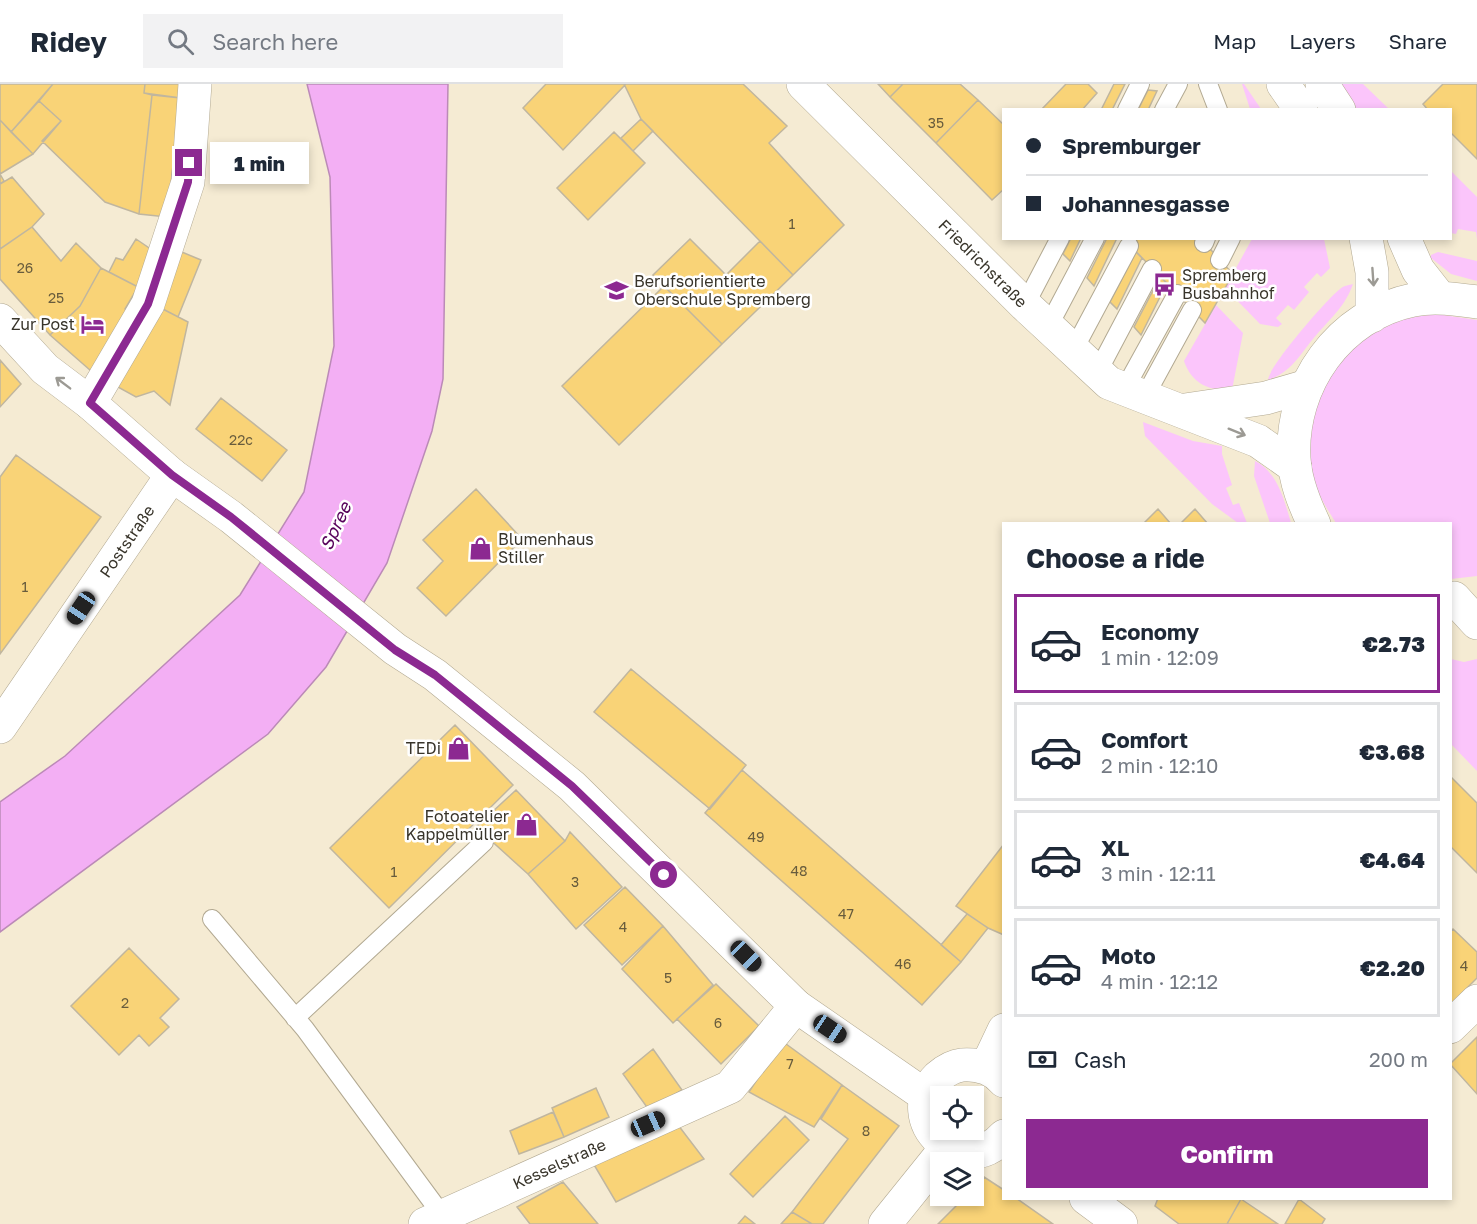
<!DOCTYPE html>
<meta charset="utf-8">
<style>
:root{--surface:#fff;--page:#f2f2f3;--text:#1f2937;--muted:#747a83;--line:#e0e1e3;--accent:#8c2991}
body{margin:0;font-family:"Golos Text",sans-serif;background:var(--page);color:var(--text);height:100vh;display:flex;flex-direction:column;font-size:22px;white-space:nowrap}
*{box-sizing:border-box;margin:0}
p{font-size:20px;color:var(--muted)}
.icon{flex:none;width:33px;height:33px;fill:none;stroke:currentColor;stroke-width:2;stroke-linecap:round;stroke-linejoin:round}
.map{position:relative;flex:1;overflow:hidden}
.drawer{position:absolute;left:1002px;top:438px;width:450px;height:678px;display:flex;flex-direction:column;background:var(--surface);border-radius:0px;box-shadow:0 3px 9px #0003}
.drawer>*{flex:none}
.guide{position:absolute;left:1002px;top:24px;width:450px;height:132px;border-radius:0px;box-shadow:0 3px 9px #0003;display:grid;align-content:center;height:132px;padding:0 24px;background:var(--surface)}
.tools{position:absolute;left:930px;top:1002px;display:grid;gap:12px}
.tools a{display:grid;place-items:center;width:54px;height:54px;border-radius:0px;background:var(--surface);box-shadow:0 3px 9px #0003;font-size:30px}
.end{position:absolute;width:27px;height:27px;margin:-14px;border:8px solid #8c2991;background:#fff;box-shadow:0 0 0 3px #fff}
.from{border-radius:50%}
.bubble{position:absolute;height:42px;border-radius:0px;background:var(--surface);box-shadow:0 3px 9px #0003;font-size:20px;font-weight:800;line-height:42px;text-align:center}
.car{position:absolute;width:18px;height:36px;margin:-18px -9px;border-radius:8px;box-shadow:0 0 4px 2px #0007;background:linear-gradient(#222 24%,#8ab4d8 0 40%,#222 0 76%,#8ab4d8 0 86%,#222 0)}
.guide b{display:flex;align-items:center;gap:21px;height:57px;font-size:22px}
.guide b+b{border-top:2px solid var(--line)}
.guide i{width:15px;height:15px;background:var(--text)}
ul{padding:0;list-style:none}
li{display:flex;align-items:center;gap:18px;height:99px;margin:0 12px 9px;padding:0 12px;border:3px solid var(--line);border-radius:0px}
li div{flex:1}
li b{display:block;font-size:22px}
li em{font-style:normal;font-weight:800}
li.active{border-color:var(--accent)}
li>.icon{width:54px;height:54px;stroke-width:1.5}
h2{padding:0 24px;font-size:27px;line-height:72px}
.pay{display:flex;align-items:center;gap:15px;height:66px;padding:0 24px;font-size:22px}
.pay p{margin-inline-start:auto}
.action{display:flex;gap:12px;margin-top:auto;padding:12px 24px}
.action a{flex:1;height:69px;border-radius:0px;background:var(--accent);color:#fff;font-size:24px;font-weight:800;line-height:69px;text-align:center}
header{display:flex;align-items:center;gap:36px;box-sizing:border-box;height:84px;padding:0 30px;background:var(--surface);border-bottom:2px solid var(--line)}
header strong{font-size:28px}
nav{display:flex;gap:33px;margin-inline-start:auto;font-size:21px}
.search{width:420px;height:54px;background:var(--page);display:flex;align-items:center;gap:15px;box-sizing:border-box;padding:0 21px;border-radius:0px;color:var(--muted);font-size:22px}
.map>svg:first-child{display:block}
.green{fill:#fbc5fb}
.water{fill:#f3aff4;stroke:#bb8ab7;stroke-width:1.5}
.building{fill:#f9d377;stroke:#c0b69f;stroke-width:1.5}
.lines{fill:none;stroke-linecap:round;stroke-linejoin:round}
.lane-casing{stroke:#b2a992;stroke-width:20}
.street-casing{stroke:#b2a992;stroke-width:34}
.secondary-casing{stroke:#b2a992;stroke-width:34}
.primary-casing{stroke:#b2a992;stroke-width:34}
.lane{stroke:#fff;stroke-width:18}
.street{stroke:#fff;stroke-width:33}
.secondary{stroke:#fff;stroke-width:33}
.primary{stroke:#fff;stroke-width:33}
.oneway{stroke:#9c9a94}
.route{stroke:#8c2991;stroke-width:8}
.labels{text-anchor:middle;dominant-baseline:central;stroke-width:5;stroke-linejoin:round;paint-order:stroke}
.number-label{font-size:14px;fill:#685c3d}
.street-label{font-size:16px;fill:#38342a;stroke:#fff}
.poi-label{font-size:16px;fill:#38342a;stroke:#fff;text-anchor:start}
.water-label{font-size:18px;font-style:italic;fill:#57025b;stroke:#fff}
</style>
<header>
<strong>Ridey</strong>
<div class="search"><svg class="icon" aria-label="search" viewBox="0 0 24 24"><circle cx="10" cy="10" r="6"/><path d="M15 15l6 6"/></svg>Search here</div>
<nav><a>Map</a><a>Layers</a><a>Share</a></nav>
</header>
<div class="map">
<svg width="1477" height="1140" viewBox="0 0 1477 1140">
<rect width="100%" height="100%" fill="#f5ebd3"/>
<path class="green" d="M1242 0H1244L1261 25H1250Z
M1341 0H1363L1389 25H1356Z
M1450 86 1477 113V155L1476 148 1458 145 1456 150 1451 149Z
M1252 155H1324L1330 184 1321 193 1317 189 1304 203 1309 208 1294 226 1288 221 1276 234 1282 240 1278 243 1260 240 1225 204Z
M1438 168 1477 177V197L1451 190 1431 174V171Z
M1353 200C1345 222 1333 232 1318 249 1301 268 1294 287 1268 296 1269 282 1327 215 1340 205 1343 202 1349 201 1353 200Z
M1216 221 1243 249 1232 306C1209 307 1192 300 1184 277Z
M1436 230 1477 236V492L1451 495 1450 440 1336 439C1323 419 1310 397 1309 372 1306 316 1340 256 1395 238 1408 233 1423 232 1436 230Z
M1143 338 1193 357 1222 362V370L1232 401 1226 404 1233 421 1239 419 1247 439H1238L1212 420 1145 352Z
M1255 377C1277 387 1285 418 1291 439H1270L1254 392Z
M1451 575 1464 578 1477 575V687L1451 660Z"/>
<path class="water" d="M307 0H448L443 295 432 347 387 479 326 583 268 650 0 848V718L65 672 240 511 304 408 334 262 330 93Z"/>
<path class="building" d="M0 0H53L11 48 0 36Z
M53 0H145L144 9 152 11 139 130 105 118 42 57 61 37 39 17Z
M145 0H182L181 14 144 9Z
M546 0H624L625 1 563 66 523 24Z
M624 0H743L787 42 769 59 844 141 793 191 641 35Z
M878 0H903L890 13Z
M903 0H960L978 16 936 59 890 13Z
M1066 0H1088L1097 9 1082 26H1041Z
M1114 0H1125L1112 26H1101Z
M1443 0H1477V75L1450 48V26H1428L1423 20Z
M1148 6 1157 7 1148 26H1138Z
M152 11 181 14 167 133 139 130Z
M978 16 1004 41V105L992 116 936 59Z
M39 17 61 37 33 70 11 48Z
M641 35 653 47 633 67 621 54Z
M0 36 33 70 0 90 4 97 0 100Z
M614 48 645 79 588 136 557 104Z
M12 93 44 130 32 143 0 165V100Z
M32 143 61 177 76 159 101 184 80 222 50 251 0 195V165Z
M1071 154H1081L1070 177 1063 170Z
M1107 154H1117L1094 202 1087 194Z
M1123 154H1200L1233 190 1205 239Z
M136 155 155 168 138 203 109 188 116 174 123 176Z
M690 155 726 191 760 157 793 191 722 260 653 191Z
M177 166 201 176 178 233 155 221Z
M1136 168 1142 174 1117 225 1110 218Z
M101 184 138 203 125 225 131 228 91 287 50 251 80 222Z
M1160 193 1167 199 1141 251 1134 243Z
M664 202 722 260 619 361 562 302Z
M155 221 188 238 170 321 154 307 136 313 107 297Z
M0 276 21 300 0 323Z
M221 314 287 366 262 397 196 345Z
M16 371 101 433 0 570V393Z
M476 405 522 455 446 532 417 504 443 477 423 456Z
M1158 425 1171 440H1143Z
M1195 425 1208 440H1180Z
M631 585 746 681 710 725 594 628Z
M455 641 513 701 389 824 330 764Z
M742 686 961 878 922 921 705 729Z
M1450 692 1477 719V789L1450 762Z
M516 706 565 757 528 790 476 743Z
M570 748 622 803 576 845 528 790 565 757Z
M1004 760V851L988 844 956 822Z
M625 803 663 842 622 881 584 841Z
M967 830 988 844 961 878 941 861Z
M663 842 713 901 673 939 622 885Z
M1453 845 1477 868V894L1450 921V848Z
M129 864 179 915 160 934 169 943 149 962 139 951 119 971 71 922Z
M716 900 759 942 721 980 677 935Z
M1477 953V1010L1450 980Z
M782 957 842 1001 814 1043 749 1008Z
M653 965 682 1006 649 1026 623 990Z
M842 1001 899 1042 823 1140H812L792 1128 848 1055 821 1035Z
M596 1004 609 1033 564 1053 552 1024Z
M553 1028 564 1053 519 1070 510 1047Z
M785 1032 809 1056 753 1113 730 1090Z
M675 1037 704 1075 616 1118 593 1079Z
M984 1093 1004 1106V1114H1016L1053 1140H938L966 1112H974V1104Z
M563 1098 598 1140H530L517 1123Z
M1158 1114H1240L1241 1115 1227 1140H1179L1155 1122Z
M1241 1115 1278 1140H1227Z
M1299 1115 1325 1135 1322 1140H1285Z
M792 1128 812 1140H781Z
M745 1132 755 1140H738Z"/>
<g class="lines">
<defs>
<path id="lane" d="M1208 0 1218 26
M1127 26 1140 0
M1164 26 1178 0
M1204 159 1206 154
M1220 176 1231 154
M1025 221 1060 154
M1048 243 1095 154
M1073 267 1129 162
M1097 289 1152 185
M1124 306 1177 210
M1144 314 1192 226
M212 835 305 945 442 1131
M295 934 484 758"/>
<g id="street">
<path id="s1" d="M803 0 1025 221 1109 299 1258 357 1295 383"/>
<path d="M0 236 45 285 90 319 172 391 231 433 395 565 435 591 572 702 796 922 926 1012"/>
<path d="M90 319 148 220 188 98 195 0"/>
<path d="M1185 326 1266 314 1307 302"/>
<path id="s2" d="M0 643 172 391"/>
<path d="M1450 943 1477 917"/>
<path d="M1086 1114 1121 1140"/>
<path id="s3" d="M425 1140 730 1003 796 922"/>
</g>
<path id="secondary" d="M986 984 1004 946
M1004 997C993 984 978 980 962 981 953 982 945 987 938 993 896 1035 962 1099 1004 1052
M885 1140 947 1063"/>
<path id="primary" d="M1283 0 1301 26
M1322 0 1339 26
M1366 154 1372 188V232
M1404 154 1418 186 1440 214
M1314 440C1304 419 1295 397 1294 374 1290 301 1339 231 1413 216 1434 212 1456 215 1477 218
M1454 514 1477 539"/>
</defs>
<use href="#lane" class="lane-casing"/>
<use href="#street" class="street-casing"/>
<use href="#secondary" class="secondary-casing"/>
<use href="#primary" class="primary-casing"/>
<use href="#lane" class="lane"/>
<use href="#street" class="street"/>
<use href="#secondary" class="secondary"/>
<use href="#primary" class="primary"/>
</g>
<defs><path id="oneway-shaft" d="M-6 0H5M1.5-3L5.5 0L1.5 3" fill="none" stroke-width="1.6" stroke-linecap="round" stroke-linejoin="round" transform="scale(1.5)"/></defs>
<g class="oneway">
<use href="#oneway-shaft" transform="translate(1373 193) rotate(86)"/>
<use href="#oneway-shaft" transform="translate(63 299) rotate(-143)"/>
<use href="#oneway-shaft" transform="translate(1237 348) rotate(22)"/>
</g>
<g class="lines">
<path class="route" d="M189 79 188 98 148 220 90 319 172 391 231 433 395 566 435 591 572 702 664 791"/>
</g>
<defs>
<symbol id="bus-bare" viewBox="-9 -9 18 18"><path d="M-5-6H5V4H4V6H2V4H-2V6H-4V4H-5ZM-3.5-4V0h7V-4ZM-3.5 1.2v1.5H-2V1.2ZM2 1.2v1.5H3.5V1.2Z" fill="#8c2991" stroke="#fff" stroke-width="2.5" paint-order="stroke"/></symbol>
<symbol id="school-bare" viewBox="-9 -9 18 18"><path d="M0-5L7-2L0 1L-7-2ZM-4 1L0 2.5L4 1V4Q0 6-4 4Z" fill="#8c2991" stroke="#fff" stroke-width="2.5" paint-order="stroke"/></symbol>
<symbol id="hotel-bare" viewBox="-9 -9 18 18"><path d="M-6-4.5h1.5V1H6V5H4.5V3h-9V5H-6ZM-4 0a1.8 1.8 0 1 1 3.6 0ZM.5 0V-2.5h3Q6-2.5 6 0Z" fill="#8c2991" stroke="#fff" stroke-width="2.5" paint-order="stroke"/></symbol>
<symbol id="shop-bare" viewBox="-9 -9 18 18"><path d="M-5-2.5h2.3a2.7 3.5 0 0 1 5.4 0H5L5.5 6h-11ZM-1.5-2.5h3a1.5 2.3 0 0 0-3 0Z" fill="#8c2991" stroke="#fff" stroke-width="2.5" paint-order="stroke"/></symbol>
</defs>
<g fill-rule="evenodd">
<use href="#bus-bare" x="1148" y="184" width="33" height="33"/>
<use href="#school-bare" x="600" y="190" width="33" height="33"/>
<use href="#hotel-bare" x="76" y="224" width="33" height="33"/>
<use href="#shop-bare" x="464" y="448" width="33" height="33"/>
<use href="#shop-bare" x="442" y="648" width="33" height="33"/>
<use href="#shop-bare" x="510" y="724" width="33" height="33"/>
</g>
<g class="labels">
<g class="number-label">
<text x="936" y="38">35</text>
<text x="792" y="139">1</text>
<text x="25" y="183">26</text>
<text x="56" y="213">25</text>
<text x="241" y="355">22c</text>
<text x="25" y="502">1</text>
<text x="756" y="752">49</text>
<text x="799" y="786">48</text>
<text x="394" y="787">1</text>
<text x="575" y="797">3</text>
<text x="846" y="829">47</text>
<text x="623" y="842">4</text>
<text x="903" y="879">46</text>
<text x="1464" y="881">4</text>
<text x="668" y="893">5</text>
<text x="125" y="918">2</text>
<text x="718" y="938">6</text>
<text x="790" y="979">7</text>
<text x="866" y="1046">8</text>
</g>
<g class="street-label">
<text stroke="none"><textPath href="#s1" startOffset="254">Friedrichstraße</textPath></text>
<text stroke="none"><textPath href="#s2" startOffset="225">Poststraße</textPath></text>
<text stroke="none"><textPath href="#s3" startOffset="147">Kesselstraße</textPath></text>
</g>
<g class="poi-label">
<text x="1182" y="191">Spremberg<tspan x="1182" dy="18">Busbahnhof</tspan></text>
<text x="634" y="197">Berufsorientierte<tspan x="634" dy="18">Oberschule Spremberg</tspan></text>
<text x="75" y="240" text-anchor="end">Zur Post</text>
<text x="498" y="455">Blumenhaus<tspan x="498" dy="18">Stiller</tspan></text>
<text x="441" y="664" text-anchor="end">TEDi</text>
<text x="509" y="732" text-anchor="end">Fotoatelier<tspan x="509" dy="18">Kappelmüller</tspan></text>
</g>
<g class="water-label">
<text transform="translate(335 442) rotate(-65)">Spree</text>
</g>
</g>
</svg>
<div class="tools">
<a><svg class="icon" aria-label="locate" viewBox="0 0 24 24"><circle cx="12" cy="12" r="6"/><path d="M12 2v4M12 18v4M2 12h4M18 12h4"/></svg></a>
<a><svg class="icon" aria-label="layers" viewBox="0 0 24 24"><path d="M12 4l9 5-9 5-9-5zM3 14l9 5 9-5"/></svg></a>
</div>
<i class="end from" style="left:664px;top:791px"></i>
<i class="end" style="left:189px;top:79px"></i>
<div class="bubble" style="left:210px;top:58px;width:99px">1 min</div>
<i class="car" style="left:81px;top:524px;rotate:214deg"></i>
<i class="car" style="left:746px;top:872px;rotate:135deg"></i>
<i class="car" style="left:830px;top:945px;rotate:124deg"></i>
<i class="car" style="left:648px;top:1040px;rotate:66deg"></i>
<div class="guide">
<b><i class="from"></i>Spremburger</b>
<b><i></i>Johannesgasse</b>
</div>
<section class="drawer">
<h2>Choose a ride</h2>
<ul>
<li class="active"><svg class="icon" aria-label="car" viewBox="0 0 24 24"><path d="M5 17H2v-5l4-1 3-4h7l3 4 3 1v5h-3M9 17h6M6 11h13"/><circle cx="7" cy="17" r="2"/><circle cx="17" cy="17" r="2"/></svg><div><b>Economy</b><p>1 min · 12:09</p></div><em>€2.73</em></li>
<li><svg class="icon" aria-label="car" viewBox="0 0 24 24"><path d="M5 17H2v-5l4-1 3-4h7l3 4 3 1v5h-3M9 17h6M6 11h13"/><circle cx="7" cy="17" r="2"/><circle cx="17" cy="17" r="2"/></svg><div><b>Comfort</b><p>2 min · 12:10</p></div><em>€3.68</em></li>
<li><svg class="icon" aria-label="car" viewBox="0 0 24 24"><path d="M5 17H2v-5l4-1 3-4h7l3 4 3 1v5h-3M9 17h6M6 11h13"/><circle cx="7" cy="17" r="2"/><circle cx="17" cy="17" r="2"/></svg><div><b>XL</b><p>3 min · 12:11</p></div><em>€4.64</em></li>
<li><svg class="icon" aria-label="car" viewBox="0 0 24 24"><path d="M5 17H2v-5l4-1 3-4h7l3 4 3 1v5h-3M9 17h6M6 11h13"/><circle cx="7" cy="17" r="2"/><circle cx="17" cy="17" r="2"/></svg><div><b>Moto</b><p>4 min · 12:12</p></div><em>€2.20</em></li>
</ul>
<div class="pay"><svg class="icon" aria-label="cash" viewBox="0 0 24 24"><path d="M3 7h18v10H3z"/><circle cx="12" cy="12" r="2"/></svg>Cash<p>200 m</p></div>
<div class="action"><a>Confirm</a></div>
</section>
</div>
